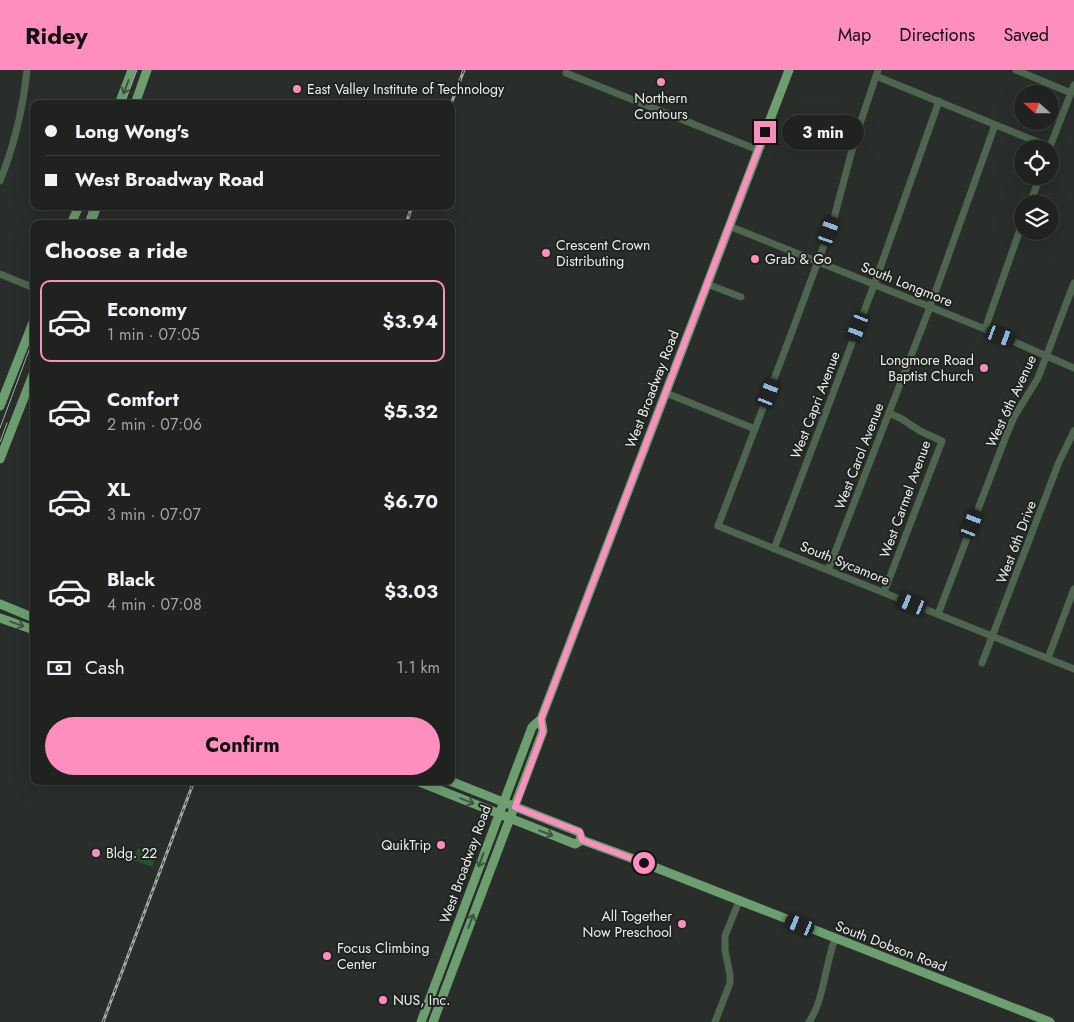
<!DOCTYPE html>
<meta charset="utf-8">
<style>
:root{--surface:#202220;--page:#2d2f2d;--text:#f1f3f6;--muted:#a2a4a5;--line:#3d3f3e;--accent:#fd8ebe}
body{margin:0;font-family:Jost,sans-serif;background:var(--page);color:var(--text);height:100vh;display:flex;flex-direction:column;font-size:19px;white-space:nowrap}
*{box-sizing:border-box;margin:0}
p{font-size:16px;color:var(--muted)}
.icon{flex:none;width:28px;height:28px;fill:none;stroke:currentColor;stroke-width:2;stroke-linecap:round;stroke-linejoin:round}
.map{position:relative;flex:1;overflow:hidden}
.panel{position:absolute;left:30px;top:150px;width:425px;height:565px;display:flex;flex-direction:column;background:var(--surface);border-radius:10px;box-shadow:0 5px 20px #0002,0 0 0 1px var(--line)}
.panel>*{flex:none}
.hud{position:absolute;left:30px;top:30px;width:425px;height:110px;border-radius:10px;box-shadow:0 5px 20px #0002,0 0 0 1px var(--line);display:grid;align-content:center;height:110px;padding:0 15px;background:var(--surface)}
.needle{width:32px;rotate:291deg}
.buttons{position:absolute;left:1014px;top:15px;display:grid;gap:10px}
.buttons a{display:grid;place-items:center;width:45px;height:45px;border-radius:50%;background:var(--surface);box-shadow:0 5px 20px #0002,0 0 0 1px var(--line);font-size:25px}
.end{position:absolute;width:22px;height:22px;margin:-11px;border:6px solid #fd8ebe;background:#111;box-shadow:0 0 0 2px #111}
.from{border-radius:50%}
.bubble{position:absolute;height:35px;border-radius:18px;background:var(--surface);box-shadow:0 5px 20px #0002,0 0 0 1px var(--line);font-size:16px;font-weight:700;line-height:35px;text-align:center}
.car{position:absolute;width:15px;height:30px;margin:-15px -8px;border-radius:6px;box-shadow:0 0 4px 1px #0007;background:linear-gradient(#222 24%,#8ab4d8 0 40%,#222 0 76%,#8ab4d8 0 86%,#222 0)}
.hud b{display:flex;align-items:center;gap:18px;height:48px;font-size:19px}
.hud b+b{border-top:1px solid var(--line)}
.hud i{width:12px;height:12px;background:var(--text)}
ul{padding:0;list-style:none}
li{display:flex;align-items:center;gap:15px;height:82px;margin:0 10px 8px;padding:0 5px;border:2px solid transparent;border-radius:10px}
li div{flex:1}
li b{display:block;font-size:19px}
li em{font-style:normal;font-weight:700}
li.selected{border-color:var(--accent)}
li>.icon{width:45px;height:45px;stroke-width:1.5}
h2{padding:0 15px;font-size:22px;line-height:60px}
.pay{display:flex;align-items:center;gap:12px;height:55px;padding:0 15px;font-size:19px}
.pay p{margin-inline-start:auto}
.button{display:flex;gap:10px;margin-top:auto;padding:10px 15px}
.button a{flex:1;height:58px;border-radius:30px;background:var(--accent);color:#111;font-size:20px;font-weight:700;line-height:58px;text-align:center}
header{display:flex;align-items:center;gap:30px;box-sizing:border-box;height:70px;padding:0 25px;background:var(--accent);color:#111}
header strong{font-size:24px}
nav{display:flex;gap:28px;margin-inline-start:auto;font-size:18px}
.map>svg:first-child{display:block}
.garden{fill:#28502c}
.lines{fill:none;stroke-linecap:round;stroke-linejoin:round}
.minor{stroke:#4e664f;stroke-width:7}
.major{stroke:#6c9e70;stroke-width:9}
.tram{stroke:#a8aca8;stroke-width:1}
.rail-casing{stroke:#a8aca8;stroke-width:3}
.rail{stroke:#202420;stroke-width:1;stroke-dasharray:4;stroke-linecap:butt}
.oneway{stroke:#3e5540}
.route{stroke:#fd8ebe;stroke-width:6}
.poi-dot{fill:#fd8ebe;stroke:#202420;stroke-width:2}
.labels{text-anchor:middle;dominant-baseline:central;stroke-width:4;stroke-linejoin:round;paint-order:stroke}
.poi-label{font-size:14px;fill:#ecefec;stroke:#202420;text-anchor:start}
.street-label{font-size:14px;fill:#ecefec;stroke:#202420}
</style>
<header>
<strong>Ridey</strong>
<nav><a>Map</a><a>Directions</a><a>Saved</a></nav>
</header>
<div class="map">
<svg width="1074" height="952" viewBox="0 0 1074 952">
<rect width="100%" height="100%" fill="#2a2e2a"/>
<path class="garden" d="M138 778 156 785 152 797 133 790Z"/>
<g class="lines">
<path class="minor" d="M878 0 855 69 834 148 790 267 718 456 1074 599
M1016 0 1071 23
M566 3 758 80
M876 6 1050 77
M1049 79 1074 15
M0 111C15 74 23 39 27 0
M1030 134 1040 106
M729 156 985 259 1074 298
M0 204 34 218
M707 214 741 227
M985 259 1022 154
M666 323 755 359
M774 479 874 215 939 31
M828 500 930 237 995 55
M884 522 942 371 920 361 902 349 889 343
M938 544 1006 366 1014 347 1038 308 1074 213
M1048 588 1074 519
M982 593 1059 392 1074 361
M715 952 730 913V905L725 880V866L739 831
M809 952C824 930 825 895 835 869"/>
<path class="major" d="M119 34 132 0
M135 34 147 0
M71 154 79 136
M90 154 97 136
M0 336 34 250
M0 389 34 302
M0 534 34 548
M0 548 34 560
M417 711 575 774 582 770 631 788 1050 952
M450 711 579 762 582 770
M421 952 532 657 541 649 789 0
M433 952 543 661 541 649"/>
<path class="tram" d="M124 34 137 0
M85 154 91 136
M0 358 34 267
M0 372 7 353"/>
<defs>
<path id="rail" d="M451 34 464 0
M406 154 412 136
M103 952 194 711"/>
</defs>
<use href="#rail" class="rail-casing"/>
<use href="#rail" class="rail"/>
</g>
<defs><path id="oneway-shaft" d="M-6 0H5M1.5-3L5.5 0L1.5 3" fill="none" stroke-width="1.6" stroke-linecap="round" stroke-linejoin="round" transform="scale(1.25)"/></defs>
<g class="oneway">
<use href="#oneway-shaft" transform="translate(126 17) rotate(111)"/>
<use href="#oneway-shaft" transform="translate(17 554) rotate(20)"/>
<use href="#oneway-shaft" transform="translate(467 731) rotate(22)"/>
<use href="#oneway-shaft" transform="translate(546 763) rotate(21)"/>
<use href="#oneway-shaft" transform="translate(481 790) rotate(110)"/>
<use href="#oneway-shaft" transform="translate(471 851) rotate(-69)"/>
</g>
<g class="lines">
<path class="route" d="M644 793 582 770 580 762 515 737 543 662 541 649 765 62"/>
</g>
<g class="poi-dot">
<circle cx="661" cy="12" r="5"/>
<circle cx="297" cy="19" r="5"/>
<circle cx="546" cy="183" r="5"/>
<circle cx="755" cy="189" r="5"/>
<circle cx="984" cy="298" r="5"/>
<circle cx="441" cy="775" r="5"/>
<circle cx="96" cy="783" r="5"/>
<circle cx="682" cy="854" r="5"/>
<circle cx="327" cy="886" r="5"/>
<circle cx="383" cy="930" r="5"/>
</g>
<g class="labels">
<g class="poi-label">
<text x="307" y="19">East Valley Institute of Technology</text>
<text x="661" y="28" text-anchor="middle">Northern<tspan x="661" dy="16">Contours</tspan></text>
<text x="556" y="175">Crescent Crown<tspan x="556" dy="16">Distributing</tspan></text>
<text x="765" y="189">Grab &amp; Go</text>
<text x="974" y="290" text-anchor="end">Longmore Road<tspan x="974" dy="16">Baptist Church</tspan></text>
<text x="431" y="775" text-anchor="end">QuikTrip</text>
<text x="106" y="783">Bldg. 22</text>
<text x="672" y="846" text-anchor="end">All Together<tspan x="672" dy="16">Now Preschool</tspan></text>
<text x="337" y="878">Focus Climbing<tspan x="337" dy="16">Center</tspan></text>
<text x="393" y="930">NUS, Inc.</text>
</g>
<g class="street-label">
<text transform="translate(907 214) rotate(22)">South Longmore</text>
<text transform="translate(652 319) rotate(-69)">West Broadway Road</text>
<text transform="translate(1011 331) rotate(-65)">West 6th Avenue</text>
<text transform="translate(815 335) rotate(-69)">West Capri Avenue</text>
<text transform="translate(859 386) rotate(-69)">West Carol Avenue</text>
<text transform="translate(905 429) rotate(-70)">West Carmel Avenue</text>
<text transform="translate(1016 472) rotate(-69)">West 6th Drive</text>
<text transform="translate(845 493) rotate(22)">South Sycamore</text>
<text transform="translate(465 794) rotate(-70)">West Broadway Road</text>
<text transform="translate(891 876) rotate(21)">South Dobson Road</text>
</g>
</g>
</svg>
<div class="buttons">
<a><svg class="needle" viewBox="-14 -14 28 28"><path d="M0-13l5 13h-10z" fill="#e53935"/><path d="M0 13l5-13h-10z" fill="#a2a4a5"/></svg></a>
<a><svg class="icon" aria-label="locate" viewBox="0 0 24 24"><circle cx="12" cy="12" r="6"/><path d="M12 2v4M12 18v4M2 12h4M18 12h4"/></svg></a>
<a><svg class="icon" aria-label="layers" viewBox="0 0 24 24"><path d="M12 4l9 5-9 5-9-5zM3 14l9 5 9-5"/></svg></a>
</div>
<i class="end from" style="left:644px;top:793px"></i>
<i class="end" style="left:765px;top:62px"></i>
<div class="bubble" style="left:782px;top:45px;width:82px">3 min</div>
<i class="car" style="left:829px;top:161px;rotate:19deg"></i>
<i class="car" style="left:858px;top:257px;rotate:201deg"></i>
<i class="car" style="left:1001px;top:266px;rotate:111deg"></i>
<i class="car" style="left:769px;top:323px;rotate:21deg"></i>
<i class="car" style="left:972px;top:454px;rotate:21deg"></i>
<i class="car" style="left:912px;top:534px;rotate:292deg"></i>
<i class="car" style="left:800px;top:855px;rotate:292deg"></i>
<div class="hud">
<b><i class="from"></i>Long Wong's</b>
<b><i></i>West Broadway Road</b>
</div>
<section class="panel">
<h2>Choose a ride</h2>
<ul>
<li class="selected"><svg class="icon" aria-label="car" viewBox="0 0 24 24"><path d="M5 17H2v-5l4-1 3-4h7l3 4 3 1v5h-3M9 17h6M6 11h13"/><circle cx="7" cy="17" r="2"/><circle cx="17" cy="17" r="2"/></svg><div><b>Economy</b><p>1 min · 07:05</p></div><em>$3.94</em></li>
<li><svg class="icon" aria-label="car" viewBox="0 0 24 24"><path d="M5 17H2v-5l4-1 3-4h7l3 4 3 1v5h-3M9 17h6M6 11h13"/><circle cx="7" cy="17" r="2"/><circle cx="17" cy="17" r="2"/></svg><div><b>Comfort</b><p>2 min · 07:06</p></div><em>$5.32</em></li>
<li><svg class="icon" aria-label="car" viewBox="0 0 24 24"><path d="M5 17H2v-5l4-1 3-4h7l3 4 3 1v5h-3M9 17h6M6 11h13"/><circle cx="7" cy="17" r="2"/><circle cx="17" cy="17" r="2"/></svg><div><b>XL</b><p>3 min · 07:07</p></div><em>$6.70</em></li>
<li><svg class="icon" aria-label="car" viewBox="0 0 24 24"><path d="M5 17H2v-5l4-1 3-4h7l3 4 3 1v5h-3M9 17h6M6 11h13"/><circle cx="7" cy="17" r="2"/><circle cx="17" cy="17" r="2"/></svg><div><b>Black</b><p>4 min · 07:08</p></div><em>$3.03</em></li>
</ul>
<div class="pay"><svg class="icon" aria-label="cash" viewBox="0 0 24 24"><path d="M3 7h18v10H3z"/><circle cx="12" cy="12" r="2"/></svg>Cash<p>1.1 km</p></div>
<div class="button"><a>Confirm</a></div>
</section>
</div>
